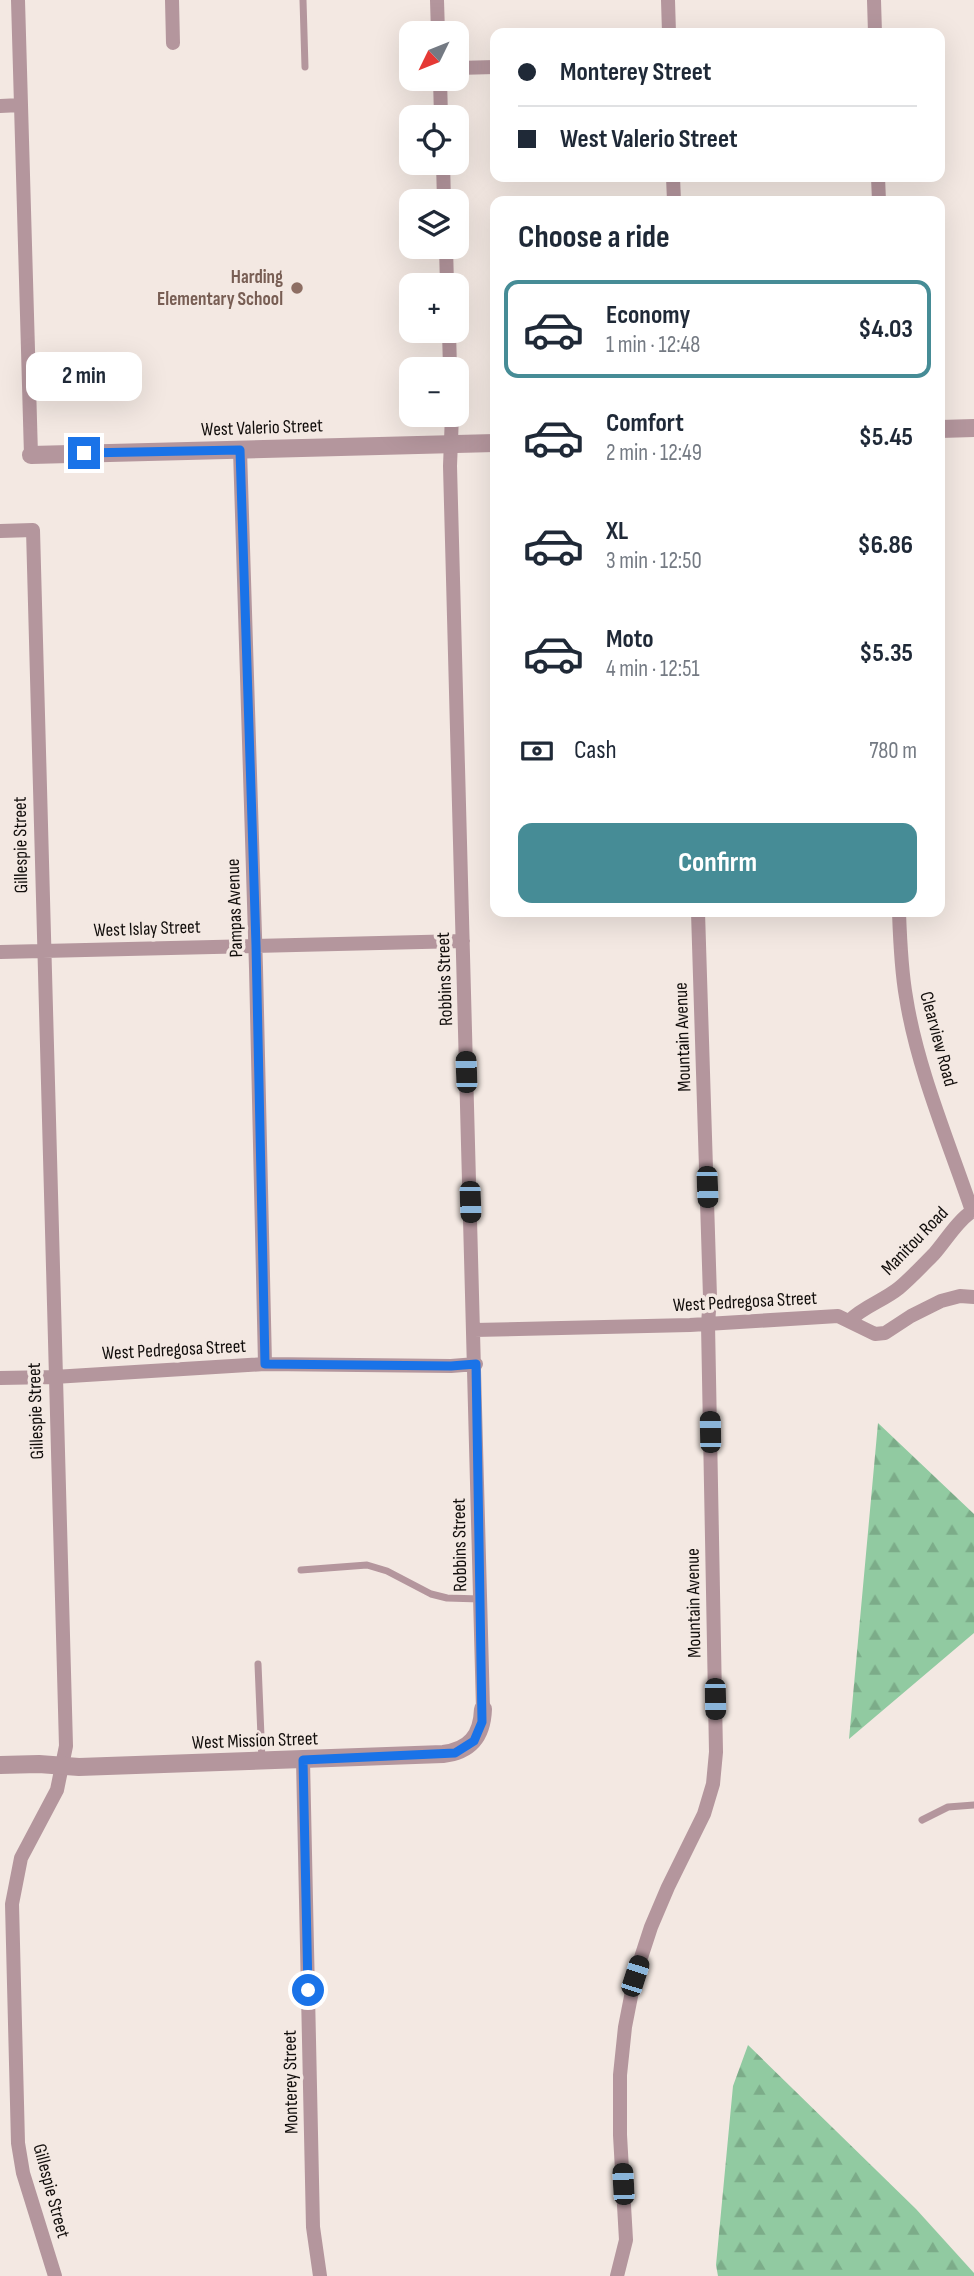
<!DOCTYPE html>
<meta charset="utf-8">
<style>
:root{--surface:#fff;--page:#f2f2f3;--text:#1f2937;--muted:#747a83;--line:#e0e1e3;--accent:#468c96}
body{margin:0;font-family:"Sofia Sans Condensed",sans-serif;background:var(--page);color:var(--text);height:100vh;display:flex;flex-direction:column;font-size:26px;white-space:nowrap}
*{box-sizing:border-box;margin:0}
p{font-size:23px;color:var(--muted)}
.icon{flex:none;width:38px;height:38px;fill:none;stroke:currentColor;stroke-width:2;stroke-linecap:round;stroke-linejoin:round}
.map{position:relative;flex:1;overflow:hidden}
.sheet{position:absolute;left:490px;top:196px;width:455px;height:721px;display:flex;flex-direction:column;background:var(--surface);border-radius:14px;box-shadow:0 7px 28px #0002}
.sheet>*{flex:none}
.banner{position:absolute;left:490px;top:28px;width:455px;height:154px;border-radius:14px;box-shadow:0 7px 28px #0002;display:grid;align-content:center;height:154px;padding:0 28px;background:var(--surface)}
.needle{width:46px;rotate:227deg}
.tools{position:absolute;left:399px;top:21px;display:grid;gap:14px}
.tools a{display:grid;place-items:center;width:70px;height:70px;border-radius:14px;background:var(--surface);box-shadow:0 7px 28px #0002;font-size:35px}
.end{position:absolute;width:32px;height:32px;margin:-16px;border:9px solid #1a73e8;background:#fff;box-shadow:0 0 0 4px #fff}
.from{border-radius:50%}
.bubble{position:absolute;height:49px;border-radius:14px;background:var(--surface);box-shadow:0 7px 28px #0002;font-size:23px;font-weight:700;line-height:49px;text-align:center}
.car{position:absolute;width:21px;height:42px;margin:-21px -10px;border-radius:9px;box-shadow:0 0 5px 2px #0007;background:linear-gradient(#222 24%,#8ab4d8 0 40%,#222 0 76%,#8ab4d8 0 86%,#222 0)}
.banner b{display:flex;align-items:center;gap:24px;height:66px;font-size:26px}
.banner b+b{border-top:2px solid var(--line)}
.banner i{width:18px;height:18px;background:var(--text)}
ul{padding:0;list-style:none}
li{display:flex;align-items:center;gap:21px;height:98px;margin:0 14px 10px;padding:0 14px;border:4px solid transparent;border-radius:14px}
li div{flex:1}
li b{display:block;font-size:26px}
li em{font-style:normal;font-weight:700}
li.selected{border-color:var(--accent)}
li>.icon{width:63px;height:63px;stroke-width:1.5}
h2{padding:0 28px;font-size:32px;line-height:84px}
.pay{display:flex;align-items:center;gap:18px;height:77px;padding:0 28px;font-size:26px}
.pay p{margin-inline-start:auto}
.action{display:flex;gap:14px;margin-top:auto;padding:14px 28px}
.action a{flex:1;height:80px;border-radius:14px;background:var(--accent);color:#fff;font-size:28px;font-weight:700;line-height:80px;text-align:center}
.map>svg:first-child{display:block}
.forest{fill:url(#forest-firs)}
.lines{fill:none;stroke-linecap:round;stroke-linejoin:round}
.service{stroke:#b4969d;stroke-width:7}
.minor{stroke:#b4969d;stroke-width:14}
.tertiary{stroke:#b4969d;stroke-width:18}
.route{stroke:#1a73e8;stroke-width:9}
.education-dot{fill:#8d6e63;stroke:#f3e8e2;stroke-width:2.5}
.labels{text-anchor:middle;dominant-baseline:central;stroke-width:7;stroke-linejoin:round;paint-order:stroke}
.education-label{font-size:19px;font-weight:bold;fill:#785e54;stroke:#f3e8e2;text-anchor:end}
.street-label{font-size:19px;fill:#120e0c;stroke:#f3e8e2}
</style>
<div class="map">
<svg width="974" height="2276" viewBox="0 0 974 2276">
<defs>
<pattern id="forest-firs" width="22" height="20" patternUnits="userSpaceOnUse" patternTransform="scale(1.75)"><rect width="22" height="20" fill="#91caa1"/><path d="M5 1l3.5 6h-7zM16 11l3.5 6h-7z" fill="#7cac89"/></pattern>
</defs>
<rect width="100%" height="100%" fill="#f3e8e2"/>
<path class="forest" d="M878 1423 974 1514V1633L849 1739Z
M748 2045 916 2209 974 2273V2276H718L716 2265 733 2086Z"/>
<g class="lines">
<path class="service" d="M303 0 305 67
M301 1570 367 1565 387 1571 431 1594 447 1598 480 1599
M258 1664 262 1761
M922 1820 948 1807 974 1805"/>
<path class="minor" d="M18 0 31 455
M172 0 173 43
M437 0 438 33
M668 0 669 33
M874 0 875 33
M457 68 495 67
M440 79 441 117
M0 106 21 105
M443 163 444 201
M673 177 674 201
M878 177 879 201
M446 247 447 285
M449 331 450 369
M452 415 450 466 483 1709
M240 450 256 968 265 1364
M0 531 33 530 66 1746 57 1790 21 1858 12 1904 18 2143 23 2173 55 2276
M899 912C900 940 901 969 906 997 917 1068 949 1143 972 1211
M0 952 463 941
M849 1321C864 1306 883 1301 899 1288 911 1278 923 1265 934 1254 947 1239 957 1221 974 1210
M474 1330 690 1325 838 1316 875 1334 885 1333 911 1316 941 1301 960 1296 974 1297
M0 1378 54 1377 265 1364 451 1366 476 1364
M303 1760 313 2227 320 2276
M617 2276 626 2240 620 2135V2075L625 2027 635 1976 651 1927 668 1887 704 1814 713 1784 716 1752 708 1324 710 1297 698 912"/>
<path class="tertiary" d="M940 429 974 428
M31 455 495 443
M0 1765 39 1764 79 1767 443 1754C470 1751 482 1736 483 1709"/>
</g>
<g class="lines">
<path class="route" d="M84 453 240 450 256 945 265 1364 451 1366 476 1364 482 1722 474 1741 455 1753 303 1760 308 1990"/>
</g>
<circle class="education-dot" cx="297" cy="288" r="7"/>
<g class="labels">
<g class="education-label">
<text x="283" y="277">Harding<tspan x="283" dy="22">Elementary School</tspan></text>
</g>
<g class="street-label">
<text transform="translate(262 428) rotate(-2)">West Valerio Street</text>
<text transform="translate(21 845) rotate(-91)">Gillespie Street</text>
<text transform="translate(235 908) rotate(-92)">Pampas Avenue</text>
<text transform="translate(147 929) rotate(-2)">West Islay Street</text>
<text transform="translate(445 979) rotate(-92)">Robbins Street</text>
<text transform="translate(683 1037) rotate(-92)">Mountain Avenue</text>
<text transform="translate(938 1039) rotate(75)">Clearview Road</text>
<text transform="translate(915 1241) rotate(-46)">Manitou Road</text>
<text transform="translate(745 1302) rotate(-3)">West Pedregosa Street</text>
<text transform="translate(174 1350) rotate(-3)">West Pedregosa Street</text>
<text transform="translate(36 1411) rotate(-92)">Gillespie Street</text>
<text transform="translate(460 1545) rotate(-91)">Robbins Street</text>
<text transform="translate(694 1603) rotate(-91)">Mountain Avenue</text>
<text transform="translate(255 1741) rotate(-2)">West Mission Street</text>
<text transform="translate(291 2082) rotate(-91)">Monterey Street</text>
<text transform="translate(51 2191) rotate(75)">Gillespie Street</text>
</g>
</g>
</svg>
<div class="tools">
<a><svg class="needle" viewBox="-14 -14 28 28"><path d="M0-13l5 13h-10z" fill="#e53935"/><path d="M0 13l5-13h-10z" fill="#747a83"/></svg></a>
<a><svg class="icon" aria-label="locate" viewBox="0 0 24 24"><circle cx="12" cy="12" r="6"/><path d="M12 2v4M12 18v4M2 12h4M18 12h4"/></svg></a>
<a><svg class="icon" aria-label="layers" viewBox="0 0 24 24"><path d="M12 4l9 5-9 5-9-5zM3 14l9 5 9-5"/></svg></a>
<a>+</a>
<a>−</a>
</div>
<i class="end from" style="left:308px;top:1990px"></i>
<i class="end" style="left:84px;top:453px"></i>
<div class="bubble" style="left:26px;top:352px;width:116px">2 min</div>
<i class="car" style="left:466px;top:1072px;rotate:358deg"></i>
<i class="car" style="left:707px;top:1187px;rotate:178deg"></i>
<i class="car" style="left:470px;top:1202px;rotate:178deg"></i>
<i class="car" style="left:710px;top:1432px;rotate:359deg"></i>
<i class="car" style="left:715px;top:1699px;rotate:179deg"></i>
<i class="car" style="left:635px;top:1976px;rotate:18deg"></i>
<i class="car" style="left:623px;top:2184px;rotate:357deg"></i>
<div class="banner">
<b><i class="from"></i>Monterey Street</b>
<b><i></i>West Valerio Street</b>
</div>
<section class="sheet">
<h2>Choose a ride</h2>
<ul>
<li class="selected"><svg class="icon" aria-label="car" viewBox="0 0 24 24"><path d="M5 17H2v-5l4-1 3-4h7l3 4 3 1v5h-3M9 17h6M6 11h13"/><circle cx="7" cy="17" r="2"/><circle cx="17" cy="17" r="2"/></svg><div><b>Economy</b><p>1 min · 12:48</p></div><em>$4.03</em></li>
<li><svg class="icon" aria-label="car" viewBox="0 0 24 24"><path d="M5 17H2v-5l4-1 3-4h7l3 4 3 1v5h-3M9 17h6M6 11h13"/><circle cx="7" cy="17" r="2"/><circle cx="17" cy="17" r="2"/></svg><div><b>Comfort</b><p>2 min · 12:49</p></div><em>$5.45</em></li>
<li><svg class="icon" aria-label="car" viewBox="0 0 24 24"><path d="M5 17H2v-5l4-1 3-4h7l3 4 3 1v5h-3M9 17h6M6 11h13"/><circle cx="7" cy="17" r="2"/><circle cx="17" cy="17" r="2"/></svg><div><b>XL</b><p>3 min · 12:50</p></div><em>$6.86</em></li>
<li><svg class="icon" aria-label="car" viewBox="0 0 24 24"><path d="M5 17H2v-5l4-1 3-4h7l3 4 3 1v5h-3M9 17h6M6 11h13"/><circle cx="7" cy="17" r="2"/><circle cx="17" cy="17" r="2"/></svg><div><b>Moto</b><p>4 min · 12:51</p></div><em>$5.35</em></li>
</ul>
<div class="pay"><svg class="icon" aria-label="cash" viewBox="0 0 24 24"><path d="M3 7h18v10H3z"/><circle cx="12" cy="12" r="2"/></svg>Cash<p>780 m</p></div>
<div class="action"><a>Confirm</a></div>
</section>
</div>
